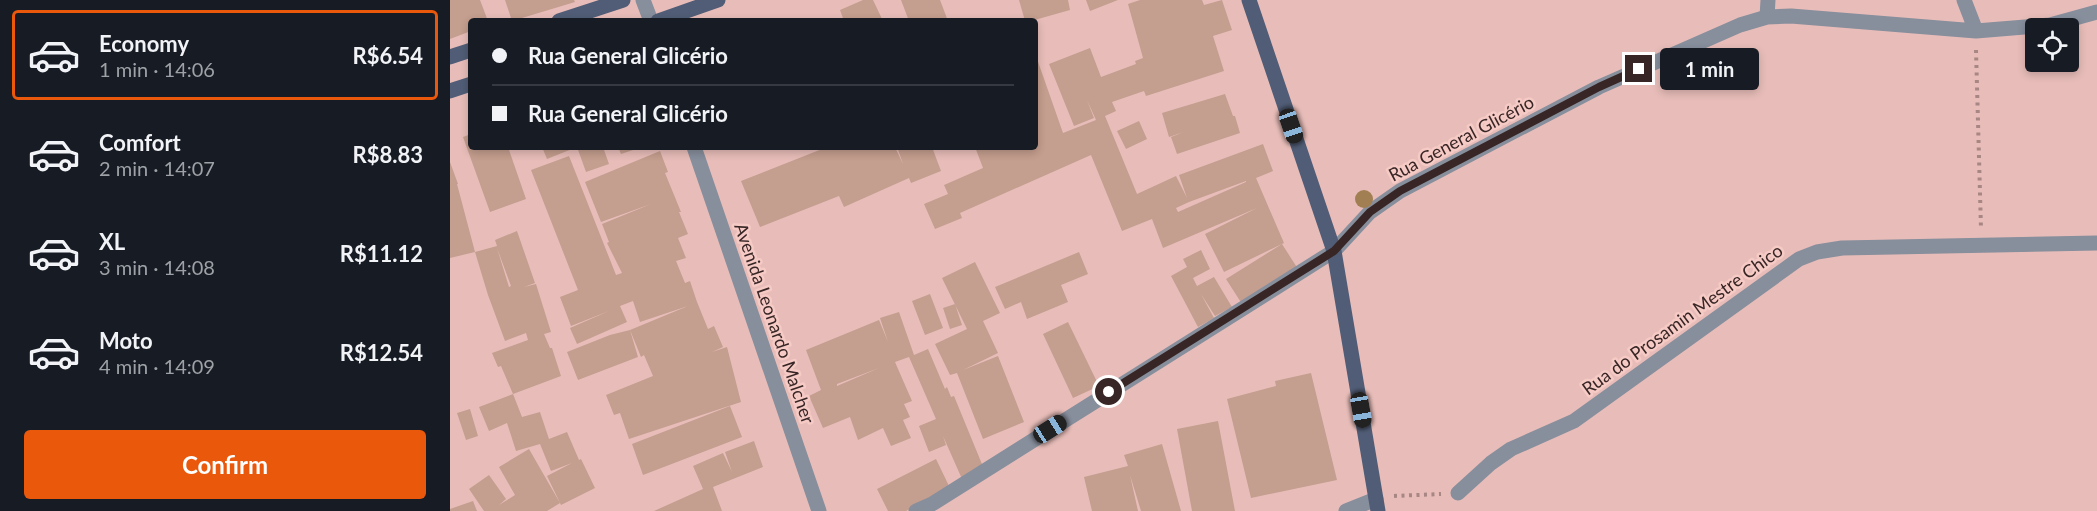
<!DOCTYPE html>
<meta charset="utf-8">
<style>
:root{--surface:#171b24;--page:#242831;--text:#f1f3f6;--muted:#9ea1a6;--line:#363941;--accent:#ea580c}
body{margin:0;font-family:Lato,sans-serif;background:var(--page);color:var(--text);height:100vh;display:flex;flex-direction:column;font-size:22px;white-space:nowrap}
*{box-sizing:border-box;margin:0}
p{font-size:20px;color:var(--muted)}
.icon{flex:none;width:33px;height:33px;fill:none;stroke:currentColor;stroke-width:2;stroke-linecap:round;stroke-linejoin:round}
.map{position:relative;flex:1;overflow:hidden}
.details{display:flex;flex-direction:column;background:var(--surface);width:450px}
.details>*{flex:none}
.top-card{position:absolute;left:18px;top:18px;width:570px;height:132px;border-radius:6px;box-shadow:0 3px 9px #0003;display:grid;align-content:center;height:132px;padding:0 24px;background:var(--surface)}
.tools{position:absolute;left:1575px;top:18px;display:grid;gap:12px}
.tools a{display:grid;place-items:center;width:54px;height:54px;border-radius:6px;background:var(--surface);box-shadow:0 3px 9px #0003;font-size:30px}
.end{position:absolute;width:27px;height:27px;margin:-14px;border:8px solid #372625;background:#fff;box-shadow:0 0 0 3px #fff}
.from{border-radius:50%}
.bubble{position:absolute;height:42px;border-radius:6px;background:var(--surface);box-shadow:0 3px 9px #0003;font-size:20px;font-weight:700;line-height:42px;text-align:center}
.car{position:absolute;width:18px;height:36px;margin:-18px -9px;border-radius:8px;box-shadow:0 0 4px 2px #0007;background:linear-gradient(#222 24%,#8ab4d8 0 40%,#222 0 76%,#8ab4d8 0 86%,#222 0)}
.top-card b{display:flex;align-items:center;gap:21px;height:57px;font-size:22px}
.top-card b+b{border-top:2px solid var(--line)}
.top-card i{width:15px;height:15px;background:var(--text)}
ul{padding:10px 0 0;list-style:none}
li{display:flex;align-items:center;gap:18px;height:90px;margin:0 12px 9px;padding:0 12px;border:3px solid transparent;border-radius:6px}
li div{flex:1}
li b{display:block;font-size:22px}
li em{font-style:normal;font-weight:700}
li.on{border-color:var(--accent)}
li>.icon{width:54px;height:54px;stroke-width:1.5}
.cta{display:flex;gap:12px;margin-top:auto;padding:12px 24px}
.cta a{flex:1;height:69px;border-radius:6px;background:var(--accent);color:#fff;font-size:24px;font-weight:700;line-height:69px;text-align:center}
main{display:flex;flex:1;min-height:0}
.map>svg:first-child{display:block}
.building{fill:#c49e8e;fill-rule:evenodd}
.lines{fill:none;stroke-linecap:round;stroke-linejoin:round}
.path{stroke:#a88683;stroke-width:4;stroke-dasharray:3 4.5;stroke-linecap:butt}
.minor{stroke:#878e9c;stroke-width:15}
.major{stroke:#515d76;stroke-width:15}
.tree{fill:#a17f53}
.route{stroke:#372625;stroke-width:8}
.labels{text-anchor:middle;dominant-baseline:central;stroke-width:5;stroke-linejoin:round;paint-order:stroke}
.street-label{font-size:18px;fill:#372625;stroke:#f6cac5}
</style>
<main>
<section class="details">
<ul>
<li class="on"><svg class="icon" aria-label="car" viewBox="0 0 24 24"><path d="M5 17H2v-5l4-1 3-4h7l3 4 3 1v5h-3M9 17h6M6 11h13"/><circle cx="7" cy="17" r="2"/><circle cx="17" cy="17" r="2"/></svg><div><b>Economy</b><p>1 min · 14:06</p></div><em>R$6.54</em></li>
<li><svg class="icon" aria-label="car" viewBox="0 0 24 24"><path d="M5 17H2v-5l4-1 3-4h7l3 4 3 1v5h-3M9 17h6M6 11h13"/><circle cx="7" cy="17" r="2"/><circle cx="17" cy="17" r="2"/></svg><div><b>Comfort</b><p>2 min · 14:07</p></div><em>R$8.83</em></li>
<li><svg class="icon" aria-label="car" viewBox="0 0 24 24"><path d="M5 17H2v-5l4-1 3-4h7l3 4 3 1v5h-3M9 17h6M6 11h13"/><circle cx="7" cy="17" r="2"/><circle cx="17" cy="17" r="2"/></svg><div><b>XL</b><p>3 min · 14:08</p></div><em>R$11.12</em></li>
<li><svg class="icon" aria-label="car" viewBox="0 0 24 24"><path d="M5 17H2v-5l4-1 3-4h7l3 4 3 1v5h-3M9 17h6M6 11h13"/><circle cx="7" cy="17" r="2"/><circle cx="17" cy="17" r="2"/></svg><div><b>Moto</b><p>4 min · 14:09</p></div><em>R$12.54</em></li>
</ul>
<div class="cta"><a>Confirm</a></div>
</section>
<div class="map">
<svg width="1647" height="511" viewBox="0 0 1647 511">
<rect width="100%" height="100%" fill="#e8bdb9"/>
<path class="building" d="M0 0H30L38 21H21V31L0 39Z
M55 0H124L125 2 62 21Z
M413 0H423L433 21H394L390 10Z
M451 0H490L498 21H459Z
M569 0H618L620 10 581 21H575Z
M636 0H668L640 11Z
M690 0H752L754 5 772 0 782 30 763 36 774 71 696 96 694 91 662 102 666 111 655 116 687 194 726 176 737 198 729 175 813 144 823 171 806 178 834 243 774 272 755 234 807 208 713 248 702 219 672 231 641 155 510 213 512 218 485 229 474 204 498 194 494 185 533 168 525 147H585V53L613 133 646 120 637 100 644 118 624 126 599 64 640 48 651 77 686 64 685 61 693 58 678 4ZM796 181V182L728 212 726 208 739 202Z
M775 94 783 116H785L790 133 727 154 721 137 734 132 719 137 712 113Z
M689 121 697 139 676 149 667 131Z
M21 134V147H58L76 199 40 212 13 137Z
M92 147H121L122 149 97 159Z
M127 147H153L159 164 136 172Z
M168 147H192L171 154Z
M377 147H445L453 164 447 147H482L491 171 461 183 459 178 394 207 389 196 310 227 291 181Z
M210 151 218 172 215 173 231 212H229L238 234 228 238 236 258 226 261 235 283 240 281 247 302 258 329 264 326 273 347 262 352 277 347 291 402 179 439 170 413 164 415 156 395 203 376 194 355 191 357 180 330 238 306 190 322 183 301 170 306 177 322 127 344 120 328 159 311 121 326 110 297 128 290 81 170 119 156 166 275 172 273 157 243 159 242 152 224 201 204 151 222 135 182Z
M0 162 8 184H7L25 252 47 246 45 240 67 231 85 283 74 287 86 284 101 332 94 334 100 348H102L111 376 63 394 51 366 48 367 42 353 78 340 76 333 55 341 38 295 25 252 0 258ZM47 248 61 286 59 287Z
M832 244 848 269 792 304 776 279Z
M751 250 760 269 743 278 747 286 764 277 782 307 765 316 751 294 764 318 748 327 721 276 737 267 733 259Z
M629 252 638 274 611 285 618 302 577 319 571 302 555 309 545 287Z
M525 262 550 313 533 321 548 353 513 370 548 356 574 422 533 439 507 373 500 375 485 344 517 329 492 278Z
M480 294 493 328 475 335 462 301Z
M505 304 512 325 500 329 493 308Z
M449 312 464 355 478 349 495 389 497 387 501 397 504 396 534 469 512 479 493 436 496 445 479 452 469 426 486 419 459 357 445 362 462 401 454 404 460 417 453 420 461 438 441 446 433 428 408 440 400 417 373 428 359 396 371 390 356 350 429 320 438 342 430 318ZM429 368 387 386V384Z
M618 322 649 386 623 398 593 334Z
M180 330 188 357 128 380 117 352 160 335Z
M861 373 887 480 801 498 777 399 826 386 825 381Z
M63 394 72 417 90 412 99 439 117 432 129 460 131 459 145 488 111 505 97 476 122 463 101 471 90 444 66 451 57 423 39 431 29 407Z
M280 406 292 437 193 475 182 444Z
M20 409 28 436 16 440 7 413Z
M768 421 785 511H742L727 429Z
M304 441 313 467 263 487 272 511H204L253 489 243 466 273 453 282 472 275 452Z
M712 444 731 511H691L680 475 688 511H642L634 477 678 466 674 455Z
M79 449 110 503 97 511H34L19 489 39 475 56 499 49 505 65 495 49 467Z
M486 459 500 488 456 511H438L427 489Z
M23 501 27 511H0V509Z"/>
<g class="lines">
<path class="path" d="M1526 50 1531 229
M944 496 991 494"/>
<path class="minor" d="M193 0 201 21
M1514 0 1526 31
M1317 17 1318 0
M244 147 369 511
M1008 493 1041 463 1061 449 1124 421 1349 259 1367 252 1392 248 1647 243
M466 511 482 504 884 251 920 212 950 191 1149 87 1290 25 1317 17 1341 16 1526 31 1600 25 1647 12
M896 511 926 499"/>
<path class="major" d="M799 0 884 251 928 511
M109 21 173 0
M208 21 268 0
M0 57 21 50
M0 91 21 84"/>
</g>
<circle class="tree" cx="914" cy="199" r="9"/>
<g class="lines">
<path class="route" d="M659 392 884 251 920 212 950 191 1149 87 1189 69"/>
</g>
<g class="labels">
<g class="street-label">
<text transform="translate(1011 138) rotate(-28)">Rua General Glicério</text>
<text transform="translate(1232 319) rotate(-36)">Rua do Prosamin Mestre Chico</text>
<text transform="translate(325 323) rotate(71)">Avenida Leonardo Malcher</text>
</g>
</g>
</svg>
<div class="tools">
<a><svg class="icon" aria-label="locate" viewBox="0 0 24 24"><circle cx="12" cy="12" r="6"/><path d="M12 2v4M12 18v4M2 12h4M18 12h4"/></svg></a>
</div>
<i class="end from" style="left:659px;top:392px"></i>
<i class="end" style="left:1189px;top:69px"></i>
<div class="bubble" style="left:1210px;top:48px;width:99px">1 min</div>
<i class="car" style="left:841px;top:126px;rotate:161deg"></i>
<i class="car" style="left:911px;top:410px;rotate:170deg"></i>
<i class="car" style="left:600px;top:429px;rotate:58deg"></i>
<div class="top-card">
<b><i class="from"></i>Rua General Glicério</b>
<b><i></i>Rua General Glicério</b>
</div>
</div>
</main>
